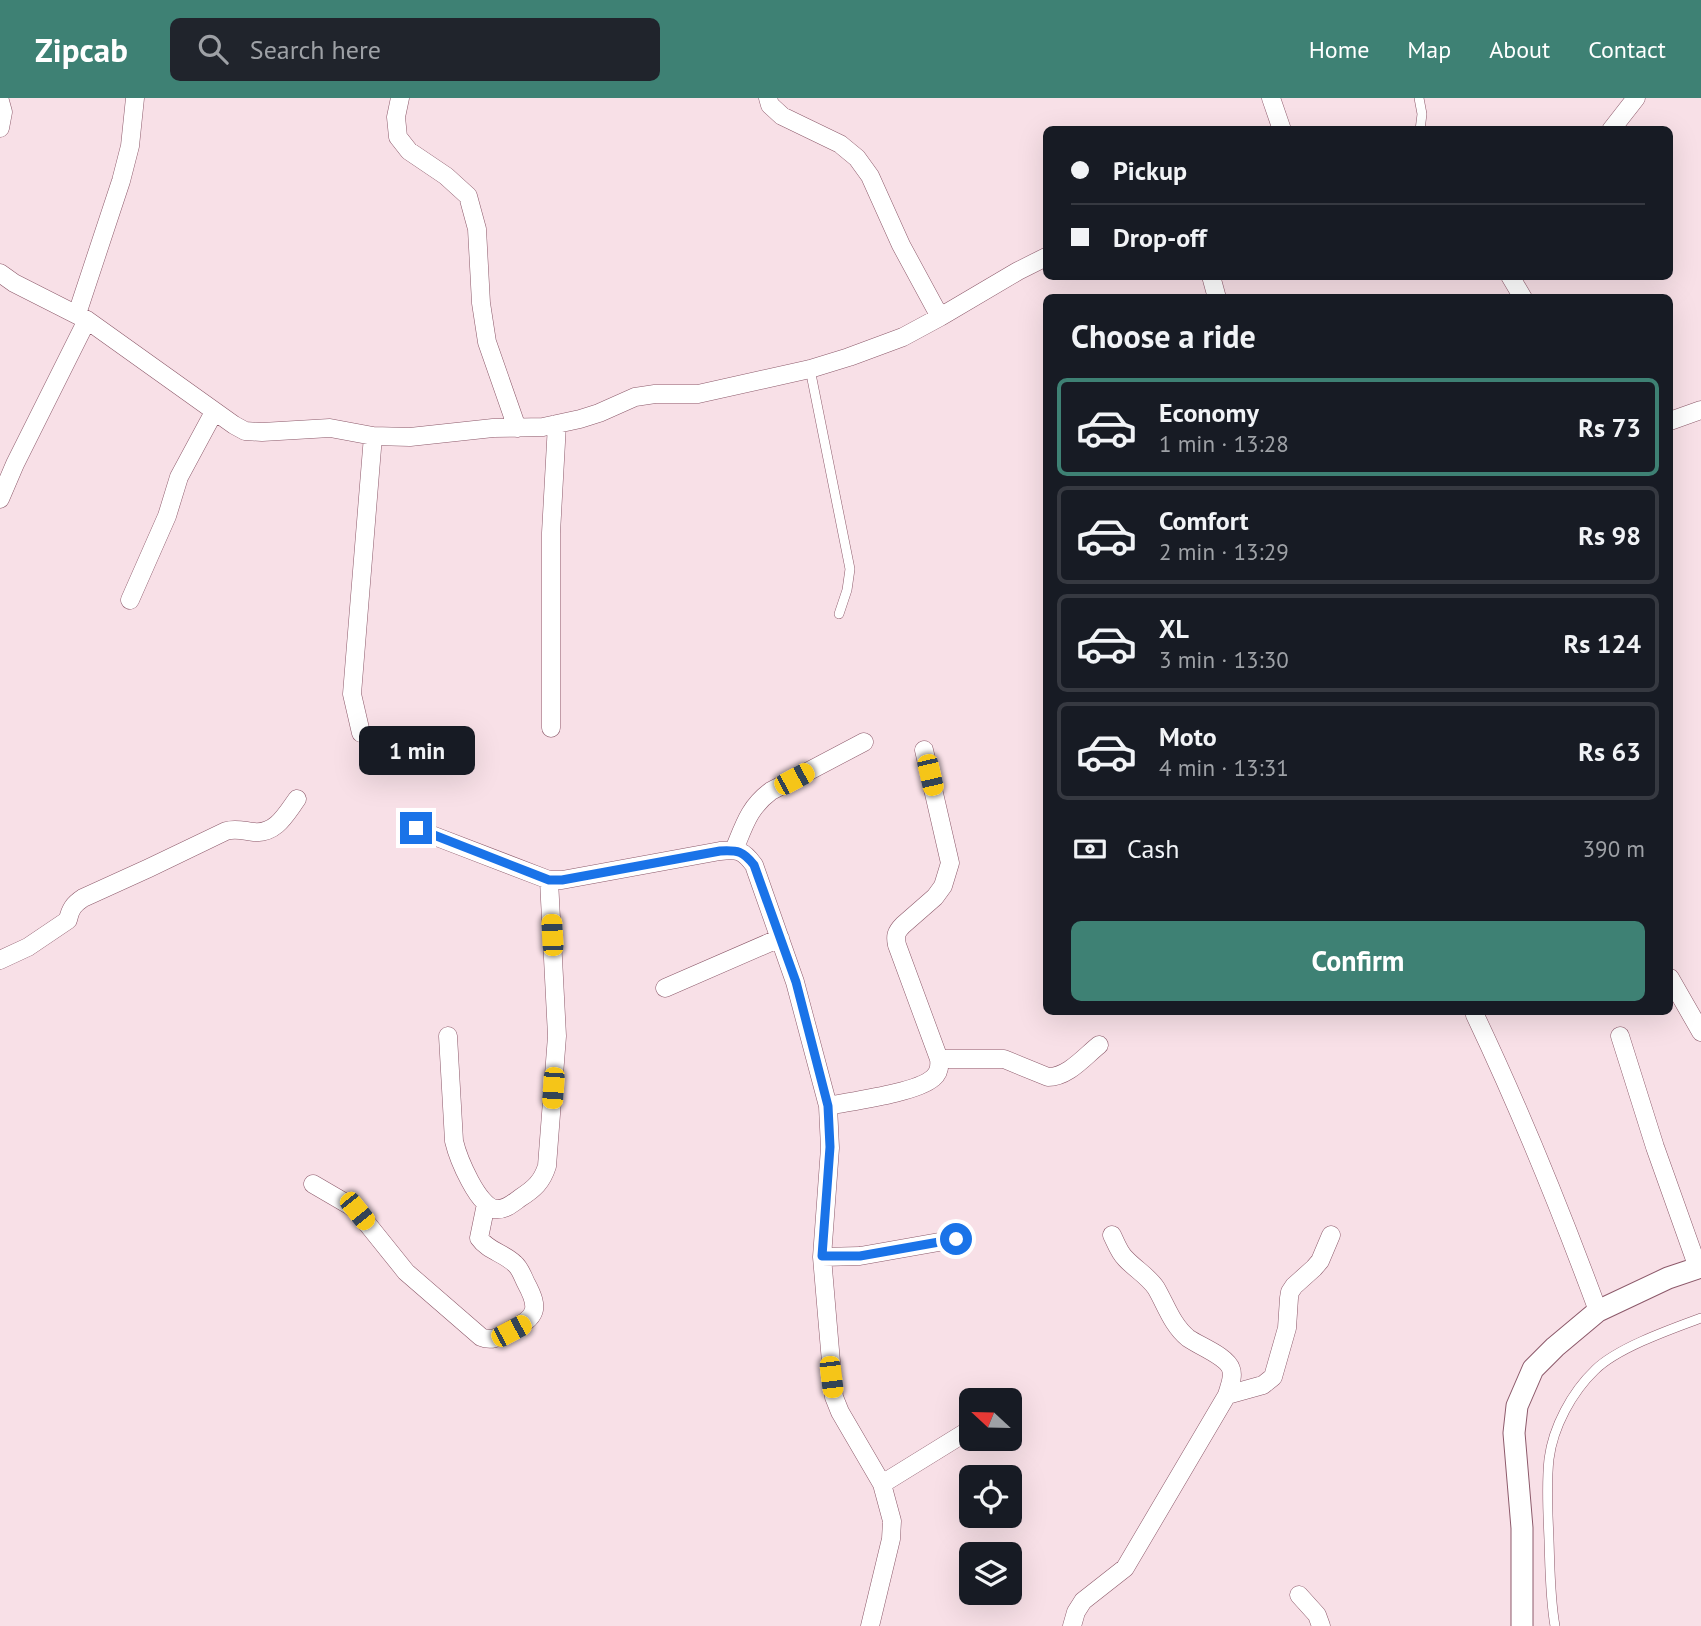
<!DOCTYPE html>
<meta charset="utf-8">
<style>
:root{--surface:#171b24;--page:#20242c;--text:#f1f3f6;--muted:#9ea1a6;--line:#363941;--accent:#3e8174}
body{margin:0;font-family:"PT Sans",sans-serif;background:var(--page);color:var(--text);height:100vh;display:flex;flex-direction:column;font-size:26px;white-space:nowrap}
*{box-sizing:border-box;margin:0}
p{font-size:23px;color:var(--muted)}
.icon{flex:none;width:38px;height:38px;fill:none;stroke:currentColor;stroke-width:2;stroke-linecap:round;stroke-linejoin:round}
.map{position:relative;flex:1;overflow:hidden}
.panel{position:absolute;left:1043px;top:196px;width:630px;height:721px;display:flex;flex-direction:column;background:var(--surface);border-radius:10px;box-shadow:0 7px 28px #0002}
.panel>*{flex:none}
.guide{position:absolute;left:1043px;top:28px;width:630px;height:154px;border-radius:10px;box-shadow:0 7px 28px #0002;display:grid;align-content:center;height:154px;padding:0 28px;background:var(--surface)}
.needle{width:46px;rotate:292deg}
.controls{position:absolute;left:959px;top:1290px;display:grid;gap:14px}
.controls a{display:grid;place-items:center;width:63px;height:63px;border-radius:10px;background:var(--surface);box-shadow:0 7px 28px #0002;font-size:35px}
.end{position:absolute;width:32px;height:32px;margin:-16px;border:9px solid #1a73e8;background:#fff;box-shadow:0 0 0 4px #fff}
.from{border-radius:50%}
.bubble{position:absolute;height:49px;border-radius:10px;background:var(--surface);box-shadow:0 7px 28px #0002;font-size:23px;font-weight:700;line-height:49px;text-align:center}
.car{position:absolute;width:21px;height:42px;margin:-21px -10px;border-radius:9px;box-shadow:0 0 5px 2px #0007;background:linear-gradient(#f5c518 24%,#345 0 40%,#f5c518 0 76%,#345 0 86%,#f5c518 0)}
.guide b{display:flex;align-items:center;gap:24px;height:66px;font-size:26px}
.guide b+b{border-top:2px solid var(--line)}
.guide i{width:18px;height:18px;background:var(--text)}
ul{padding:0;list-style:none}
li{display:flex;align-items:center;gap:21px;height:98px;margin:0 14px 10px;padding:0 14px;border:4px solid var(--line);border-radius:10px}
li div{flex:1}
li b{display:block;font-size:26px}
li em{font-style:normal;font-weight:700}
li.active{border-color:var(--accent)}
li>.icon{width:63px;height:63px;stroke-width:1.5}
h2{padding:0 28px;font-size:32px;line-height:84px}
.pay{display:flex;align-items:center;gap:18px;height:77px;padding:0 28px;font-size:26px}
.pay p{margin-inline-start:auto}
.primary-button{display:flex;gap:14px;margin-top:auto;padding:14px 28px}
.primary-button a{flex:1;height:80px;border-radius:10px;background:var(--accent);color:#fff;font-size:28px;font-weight:700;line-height:80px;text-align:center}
header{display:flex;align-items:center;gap:42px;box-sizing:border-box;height:98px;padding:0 35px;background:var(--accent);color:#fff}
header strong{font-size:33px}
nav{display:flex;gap:38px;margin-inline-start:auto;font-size:24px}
.search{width:490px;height:63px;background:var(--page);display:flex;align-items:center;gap:18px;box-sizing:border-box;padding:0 24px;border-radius:10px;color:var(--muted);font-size:26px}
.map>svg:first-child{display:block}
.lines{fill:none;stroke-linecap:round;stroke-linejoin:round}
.service-casing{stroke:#8c596a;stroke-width:10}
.minor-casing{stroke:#8c596a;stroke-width:19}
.tertiary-casing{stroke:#8c596a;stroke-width:23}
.service{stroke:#fff;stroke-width:9}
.minor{stroke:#fff;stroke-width:18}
.tertiary{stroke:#fff;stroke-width:21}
.route{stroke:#1a73e8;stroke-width:9}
</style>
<header>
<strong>Zipcab</strong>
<div class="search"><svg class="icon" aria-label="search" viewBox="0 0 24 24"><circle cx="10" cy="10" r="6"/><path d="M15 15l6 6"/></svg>Search here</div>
<nav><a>Home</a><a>Map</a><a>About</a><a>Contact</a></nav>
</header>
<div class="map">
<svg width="1701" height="1528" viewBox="0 0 1701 1528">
<rect width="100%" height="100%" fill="#f8e0e7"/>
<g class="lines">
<defs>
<path id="service" d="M1419 0 1422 16 1420 32
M810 271 850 471 847 492 839 516
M1555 1528C1550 1500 1550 1471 1549 1442 1548 1415 1546 1388 1549 1361 1553 1329 1572 1294 1595 1272 1617 1250 1671 1231 1701 1220"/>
<path id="minor" d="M400 0 396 19 398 39 409 53 446 78 468 98 477 131 481 205 487 244 517 330
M768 0 770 7 782 18 840 46 857 60 870 78 901 147 940 219
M1271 0 1282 32
M0 3 3 14 0 30
M1611 32 1636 0
M0 175 14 185 87 222 234 327 245 333 262 334 330 330 373 338 410 339 493 330 543 329 580 321 599 315 635 299 655 296H698L810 271 849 259 903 239 940 219 1018 173 1046 159
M1211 178 1217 200
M1510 178 1523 200
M77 216 121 83 130 48 135 0
M1670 323 1701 312
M0 401 15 366 87 222
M130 502 167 418 179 379 214 314
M551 630V435L557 326
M361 635 352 596 373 338
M416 731 549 782H562L720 753C738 751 743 752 754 767L795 884 828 1008 830 1050 822 1159 834 1299 840 1314 882 1386 892 1423 891 1441 870 1528
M734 752C744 728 749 709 771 693L864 644
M0 862 28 849 68 822C70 811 74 806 83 800L149 770 226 733C236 730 244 733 254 734 276 736 286 716 297 701
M1670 880 1701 934
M665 890 780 840
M1475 917C1521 1014 1561 1113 1598 1213
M448 938 454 1043C458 1060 478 1109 496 1111 506 1112 513 1105 520 1100 534 1091 542 1084 547 1068L557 938 549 782
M1620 938 1655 1049 1698 1170
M939 961H1004L1048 979C1068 979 1084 959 1099 947
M828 1008C852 1003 916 995 933 980 939 975 940 968 939 961L897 847C895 838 896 834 903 827L935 799 943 788 950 765 924 652
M313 1086 349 1107 357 1113 406 1174 481 1239C493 1244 500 1238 511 1232 537 1219 540 1211 526 1185 523 1179 520 1170 515 1166 504 1155 488 1153 479 1140L486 1106
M822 1159 860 1158 956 1141
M1227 1297 1263 1287 1273 1279 1287 1230 1289 1200 1290 1194 1294 1188 1314 1170 1320 1163 1331 1137
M882 1386 971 1331
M1299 1497 1317 1517 1321 1528
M1072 1528 1076 1514 1083 1503 1125 1470 1227 1297C1229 1289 1234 1279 1231 1271 1227 1258 1199 1248 1188 1240 1172 1227 1166 1207 1156 1190 1148 1178 1135 1171 1125 1160 1119 1154 1116 1145 1112 1137"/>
<path id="tertiary" d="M1522 1528V1430L1514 1335 1517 1308 1533 1271 1555 1249 1598 1213 1668 1180 1701 1169"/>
</defs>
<use href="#service" class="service-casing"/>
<use href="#minor" class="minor-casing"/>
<use href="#tertiary" class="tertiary-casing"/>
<use href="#service" class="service"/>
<use href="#minor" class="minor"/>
<use href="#tertiary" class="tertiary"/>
</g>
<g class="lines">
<path class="route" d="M416 730 549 782H562L720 753C738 752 743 753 754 767L796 884 828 1008 830 1049 822 1158H860L956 1141"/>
</g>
</svg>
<div class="controls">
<a><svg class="needle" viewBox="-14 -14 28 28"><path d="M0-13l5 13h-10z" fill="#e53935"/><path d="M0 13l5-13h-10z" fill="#9ea1a6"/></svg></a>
<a><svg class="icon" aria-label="locate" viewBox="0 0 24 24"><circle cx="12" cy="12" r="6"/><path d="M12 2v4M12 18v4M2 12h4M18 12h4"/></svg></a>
<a><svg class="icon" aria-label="layers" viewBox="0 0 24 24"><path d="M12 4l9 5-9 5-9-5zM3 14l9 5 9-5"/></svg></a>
</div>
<i class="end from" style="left:956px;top:1141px"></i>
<i class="end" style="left:416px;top:730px"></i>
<div class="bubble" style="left:359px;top:628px;width:116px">1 min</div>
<i class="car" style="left:930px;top:677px;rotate:167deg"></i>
<i class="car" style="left:794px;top:681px;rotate:62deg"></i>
<i class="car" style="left:552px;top:837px;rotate:357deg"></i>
<i class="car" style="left:553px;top:990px;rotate:184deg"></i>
<i class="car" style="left:357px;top:1113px;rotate:141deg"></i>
<i class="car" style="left:511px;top:1233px;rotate:62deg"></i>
<i class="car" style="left:831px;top:1279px;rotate:173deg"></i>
<div class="guide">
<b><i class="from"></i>Pickup</b>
<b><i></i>Drop-off</b>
</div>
<section class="panel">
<h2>Choose a ride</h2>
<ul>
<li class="active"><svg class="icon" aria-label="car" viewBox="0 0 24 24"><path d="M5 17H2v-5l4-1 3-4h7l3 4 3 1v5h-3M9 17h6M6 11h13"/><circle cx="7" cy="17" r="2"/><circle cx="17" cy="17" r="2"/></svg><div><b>Economy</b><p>1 min · 13:28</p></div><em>Rs 73</em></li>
<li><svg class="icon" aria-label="car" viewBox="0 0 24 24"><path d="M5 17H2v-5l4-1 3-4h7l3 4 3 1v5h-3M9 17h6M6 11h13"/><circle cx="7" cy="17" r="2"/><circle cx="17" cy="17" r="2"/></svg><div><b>Comfort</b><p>2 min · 13:29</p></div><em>Rs 98</em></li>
<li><svg class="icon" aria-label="car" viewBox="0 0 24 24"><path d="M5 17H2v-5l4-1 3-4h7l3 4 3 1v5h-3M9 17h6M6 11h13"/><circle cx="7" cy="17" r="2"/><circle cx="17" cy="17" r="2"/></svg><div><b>XL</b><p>3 min · 13:30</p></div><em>Rs 124</em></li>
<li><svg class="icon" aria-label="car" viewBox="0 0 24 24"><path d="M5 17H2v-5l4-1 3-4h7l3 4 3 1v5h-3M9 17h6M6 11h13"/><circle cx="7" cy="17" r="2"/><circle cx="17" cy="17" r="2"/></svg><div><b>Moto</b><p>4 min · 13:31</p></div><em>Rs 63</em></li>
</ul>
<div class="pay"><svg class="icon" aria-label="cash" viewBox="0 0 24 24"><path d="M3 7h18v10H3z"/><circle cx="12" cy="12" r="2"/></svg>Cash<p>390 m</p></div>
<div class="primary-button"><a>Confirm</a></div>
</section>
</div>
